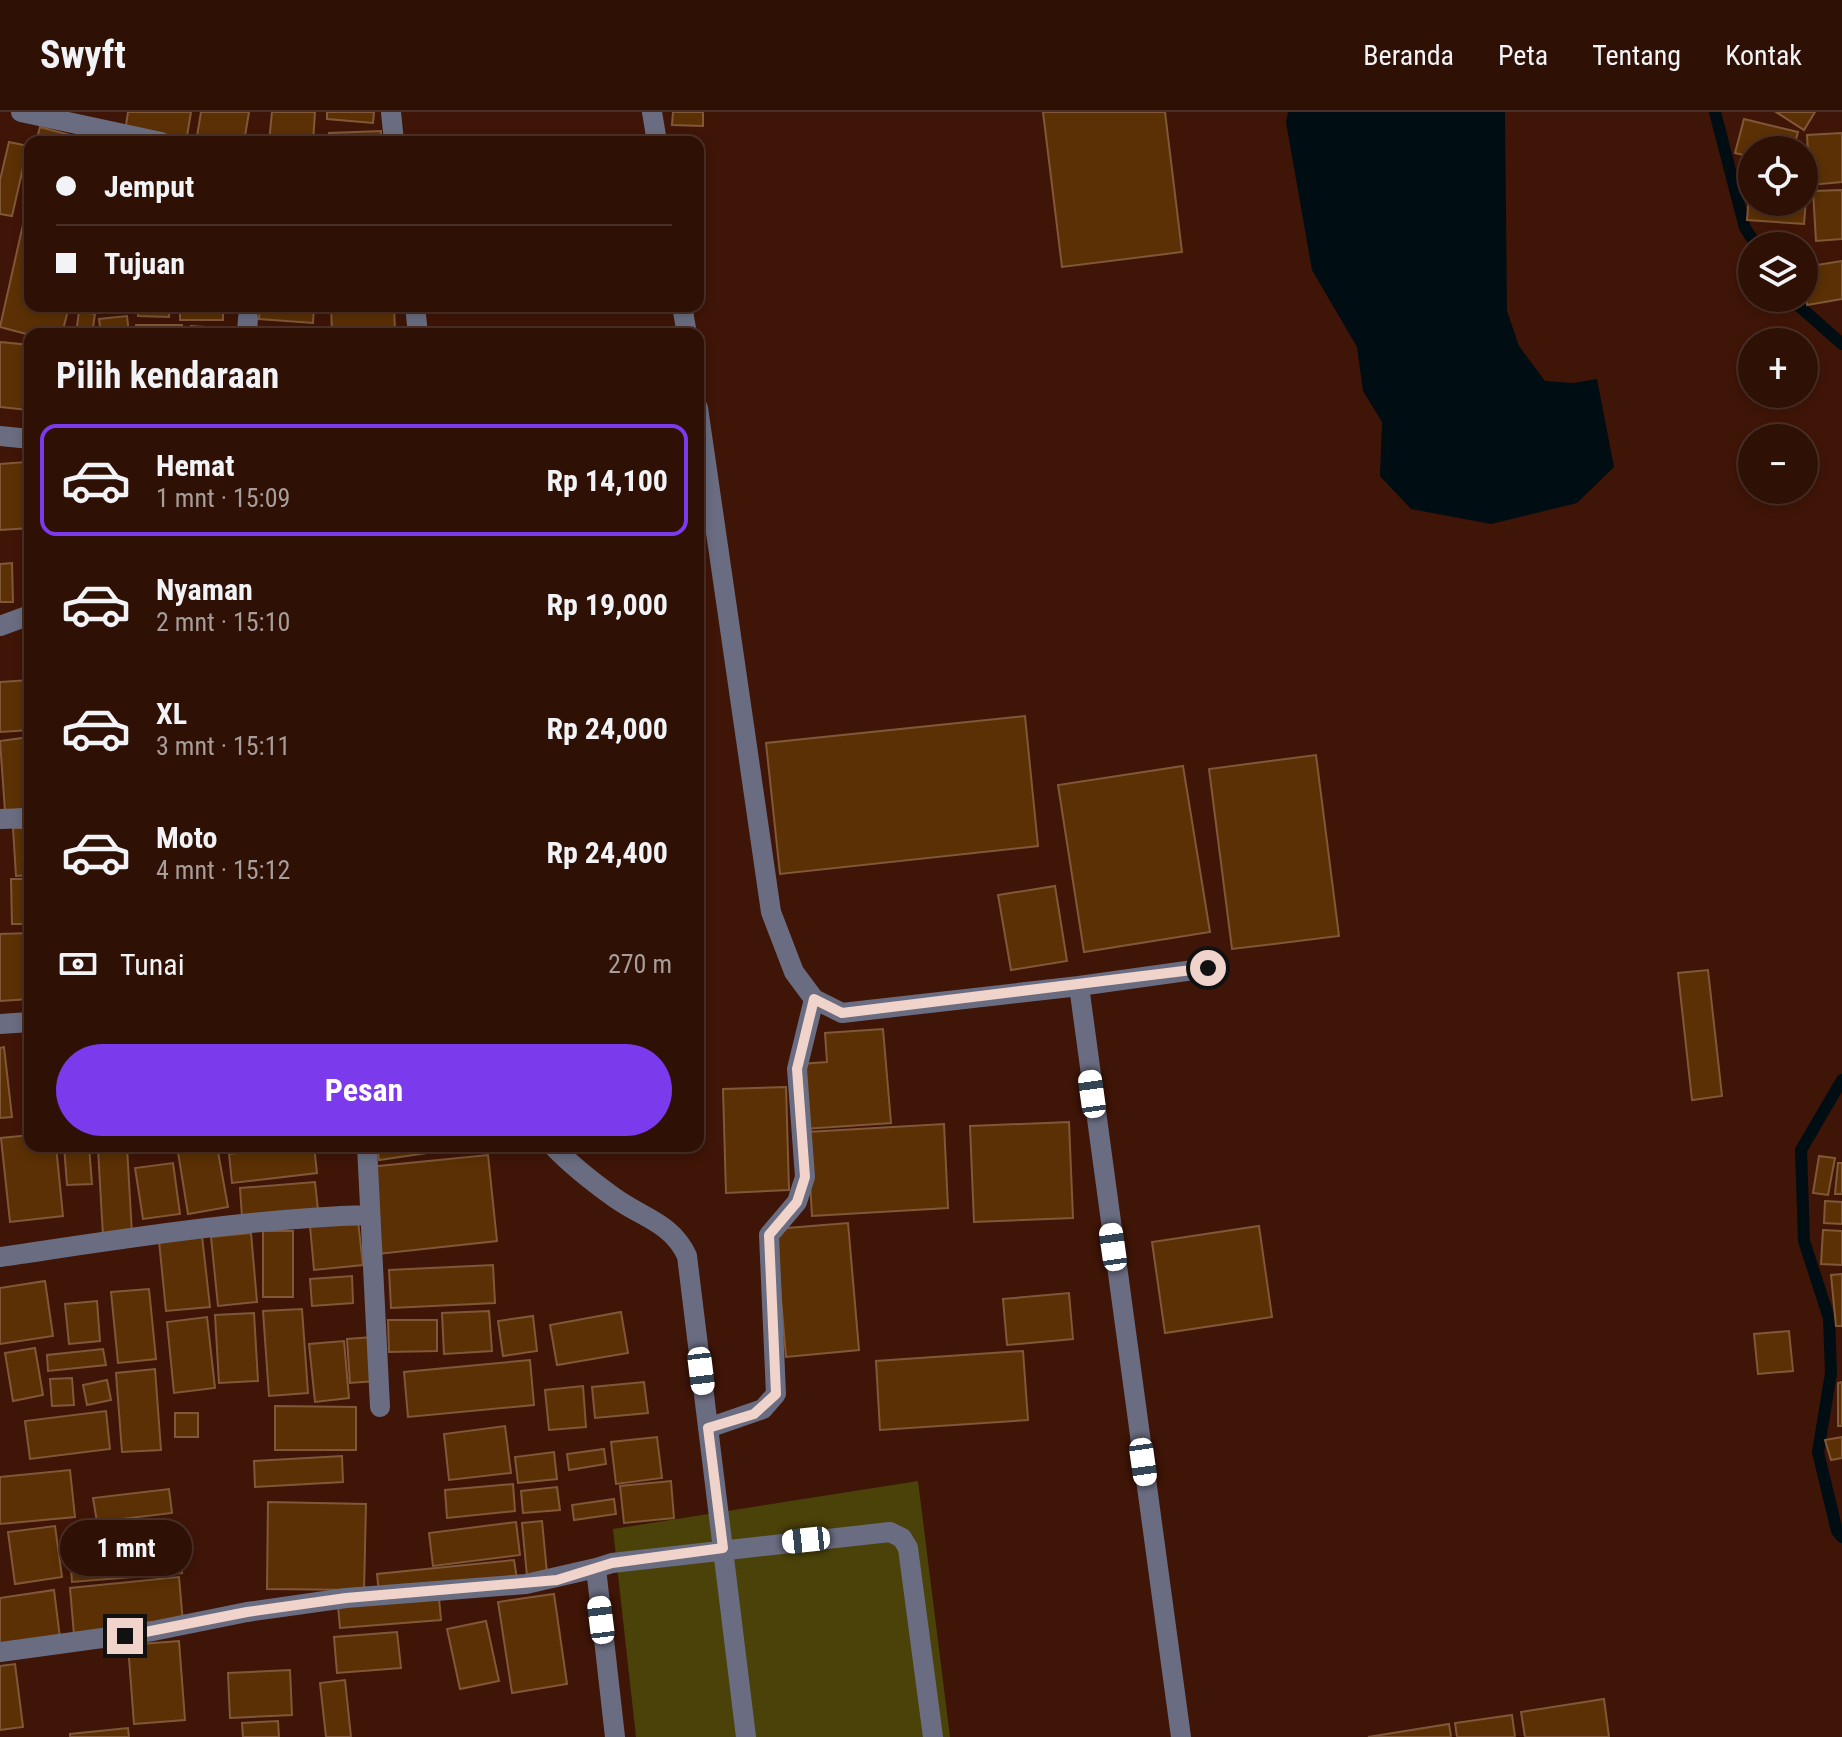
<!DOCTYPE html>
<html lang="id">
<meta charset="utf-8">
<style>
:root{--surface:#2f1005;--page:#3b1e13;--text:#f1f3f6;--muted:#a79d9a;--line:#4a3027;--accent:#7c3aed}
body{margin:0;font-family:"Roboto Condensed",sans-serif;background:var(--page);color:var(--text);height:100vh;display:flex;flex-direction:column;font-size:30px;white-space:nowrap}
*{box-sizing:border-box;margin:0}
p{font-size:26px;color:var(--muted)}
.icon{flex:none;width:44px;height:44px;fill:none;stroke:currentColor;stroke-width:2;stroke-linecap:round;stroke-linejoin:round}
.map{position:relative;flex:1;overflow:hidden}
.panel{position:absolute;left:24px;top:216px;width:680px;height:824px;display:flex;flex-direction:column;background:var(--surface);border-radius:16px;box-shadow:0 4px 12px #0003,0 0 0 2px var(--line)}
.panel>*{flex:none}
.top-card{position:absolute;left:24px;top:24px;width:680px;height:176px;border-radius:16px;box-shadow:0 4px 12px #0003,0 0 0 2px var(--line);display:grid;align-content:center;height:176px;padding:0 32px;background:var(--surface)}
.fabs{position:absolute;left:1738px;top:24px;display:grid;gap:16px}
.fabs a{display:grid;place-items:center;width:80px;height:80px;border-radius:50%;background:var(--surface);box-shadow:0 4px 12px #0003,0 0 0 2px var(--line);font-size:40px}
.end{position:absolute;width:36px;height:36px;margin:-18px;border:10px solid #f0d3ca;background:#111;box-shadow:0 0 0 4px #111}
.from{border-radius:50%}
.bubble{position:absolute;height:56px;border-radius:28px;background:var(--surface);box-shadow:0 4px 12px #0003,0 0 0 2px var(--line);font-size:26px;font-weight:700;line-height:56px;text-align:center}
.car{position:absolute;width:24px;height:48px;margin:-24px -12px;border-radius:10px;box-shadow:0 0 6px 2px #0007;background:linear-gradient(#fff 24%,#345 0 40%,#fff 0 76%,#345 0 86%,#fff 0)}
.top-card b{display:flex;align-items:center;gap:28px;height:76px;font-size:30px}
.top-card b+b{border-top:2px solid var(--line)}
.top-card i{width:20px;height:20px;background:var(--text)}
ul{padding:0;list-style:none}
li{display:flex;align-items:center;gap:24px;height:112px;margin:0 16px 12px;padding:0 16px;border:4px solid transparent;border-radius:16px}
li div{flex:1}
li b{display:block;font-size:30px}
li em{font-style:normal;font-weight:700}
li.selected{border-color:var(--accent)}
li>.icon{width:72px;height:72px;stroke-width:1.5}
h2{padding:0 32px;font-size:36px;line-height:96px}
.pay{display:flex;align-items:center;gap:20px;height:88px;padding:0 32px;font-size:30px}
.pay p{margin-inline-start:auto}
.action{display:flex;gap:16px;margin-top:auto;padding:16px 32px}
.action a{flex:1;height:92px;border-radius:48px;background:var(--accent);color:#fff;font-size:32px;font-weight:700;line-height:92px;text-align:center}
header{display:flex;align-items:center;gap:48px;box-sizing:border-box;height:112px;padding:0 40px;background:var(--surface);border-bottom:2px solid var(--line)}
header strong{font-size:38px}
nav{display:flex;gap:44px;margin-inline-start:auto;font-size:28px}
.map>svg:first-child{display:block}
.green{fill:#4b4209}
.water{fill:#000d12}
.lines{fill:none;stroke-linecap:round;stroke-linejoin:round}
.stream{stroke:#000d12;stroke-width:12}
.building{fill:#5b3004;stroke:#805838;stroke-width:2}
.minor{stroke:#6a6d81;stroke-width:20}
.route{stroke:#f0d3ca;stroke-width:10}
</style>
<header>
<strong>Swyft</strong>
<nav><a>Beranda</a><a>Peta</a><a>Tentang</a><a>Kontak</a></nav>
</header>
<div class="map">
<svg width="1842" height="1625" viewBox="0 0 1842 1625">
<rect width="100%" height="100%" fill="#3f1507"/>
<path class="green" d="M918 1369 950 1625H636L613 1417Z"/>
<path class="water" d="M1288 0H1505L1507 199 1519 234 1545 269 1574 271 1597 267 1614 355 1577 391 1491 412 1411 397 1380 364 1382 310 1363 279 1357 235 1312 158 1286 10Z"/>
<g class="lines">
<path class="stream" d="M1715 0 1745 116 1757 134
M1790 186 1842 232
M1842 968 1801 1038 1804 1129 1829 1206 1831 1261 1818 1340 1837 1419 1842 1425"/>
</g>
<path class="building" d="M128 0H191L186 30 125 20Z
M201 0H249L244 30H196Z
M272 0H315L313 30H269Z
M327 0H374L373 11 327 7Z
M673 0H703V14L672 13Z
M1043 0H1165L1182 140 1062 155Z
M1776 0H1815L1804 18Z
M1744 7 1798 20 1793 38H1752V45L1735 41Z
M40 15 96 30H36Z
M381 19V30H329V21Z
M1842 21V70L1810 73 1807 23Z
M9 30 28 34 12 104 0 102V68Z
M1751 59 1752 90H1804V64H1808L1804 112 1747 108Z
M1842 78V127L1816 129 1813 79Z
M24 108 30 110V194H69L62 222 30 223 0 215Z
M1842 149V187L1807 193 1804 155Z
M139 194H170L169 205 138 204Z
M180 194H223V208H180Z
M260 194H314L313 211 259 207Z
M331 194H394L395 219 332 221Z
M79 199 95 202 92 222H76Z
M127 204 129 222H101L99 207Z
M136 213H182V222H136Z
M191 214 218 216V222H190Z
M0 230 30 233 28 298 0 295Z
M26 350 30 416 0 418V352Z
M12 451 13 490H0V452Z
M30 568V618L0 620V570Z
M1025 604 1038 734 780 762 766 631Z
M30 625V696L5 699 0 629Z
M1316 643 1339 824 1232 837 1209 657Z
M1183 654 1210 820 1084 840 1058 673Z
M13 716H30V763L16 764Z
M11 767H30V812H12Z
M1055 774 1067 849 1011 858 998 783Z
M30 821V887L0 889V822Z
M1708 858 1722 984 1692 988 1678 861Z
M883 917 891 1011 804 1017 800 952 827 950 825 921Z
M4 935 12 1005 0 1006V936Z
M786 975 789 1078 726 1081 723 977Z
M1069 1010 1073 1106 974 1110 970 1014Z
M944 1012 948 1096 812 1104 807 1020Z
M30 1023V1034H56L63 1104 10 1110 1 1026Z
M64 1034H89L92 1072 67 1073Z
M177 1034H217L228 1095 188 1102Z
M298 1034H314L317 1061 232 1071 229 1042Z
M377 1034H475L379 1048Z
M127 1035 132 1122 103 1124 98 1037Z
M488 1043 497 1129 378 1142 369 1055Z
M1819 1044 1835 1046 1828 1083 1813 1081Z
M173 1051 180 1102 143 1107 135 1056Z
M1838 1051H1842V1082H1835Z
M315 1070 318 1098 242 1105 240 1076Z
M1825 1089 1842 1090V1112L1824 1111Z
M358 1109 363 1153 314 1158 310 1114Z
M848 1111 859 1238 786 1245 775 1117Z
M1259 1114 1272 1205 1165 1221 1152 1130Z
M1823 1118 1842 1119V1153L1821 1152Z
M263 1119H293V1185H263Z
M251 1121 257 1190 218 1194 211 1125Z
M202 1124 210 1195 166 1199 159 1129Z
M493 1153 495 1191 391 1196 389 1158Z
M1842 1162V1214H1836L1831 1163Z
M352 1164 353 1191 312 1194 310 1167Z
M45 1169 53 1224 0 1232V1176Z
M149 1177 156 1247 118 1251 111 1180Z
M1069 1181 1073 1227 1007 1233 1003 1187Z
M97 1189 100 1229 69 1232 65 1192Z
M302 1197 308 1281 269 1284 263 1199Z
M489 1199 492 1239 444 1242 442 1201Z
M621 1200 628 1241 557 1253 550 1213Z
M254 1201 258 1269 219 1271 215 1203Z
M533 1204 537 1239 503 1244 498 1209Z
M207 1205 215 1276 174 1281 167 1210Z
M388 1208H437V1239L389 1240Z
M1789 1219 1793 1259 1758 1262 1754 1222Z
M373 1225 376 1269 350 1271 347 1227Z
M344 1229 349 1286 315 1290 309 1232Z
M35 1236 43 1283 13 1289 5 1241Z
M103 1237 106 1253 48 1259 47 1243Z
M1023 1239 1028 1308 880 1318 876 1249Z
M530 1248 534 1293 408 1305 404 1260Z
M155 1257 161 1338 122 1340 116 1261Z
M72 1266 74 1293 52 1294 50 1267Z
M107 1268 111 1288 87 1293 83 1273Z
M644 1270 648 1301 595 1306 592 1275Z
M1842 1270V1314H1838V1271Z
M583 1274 586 1315 549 1318 545 1278Z
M275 1294 356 1295V1338H275Z
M106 1299 110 1337 30 1347 25 1309Z
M175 1301H198V1325H175Z
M505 1314 511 1361 449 1368 444 1322Z
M657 1325 662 1366 616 1372 611 1330Z
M1842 1325V1346L1831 1348 1825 1328Z
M604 1337 606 1352 569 1358 567 1342Z
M554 1340 557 1367 518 1371 515 1345Z
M342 1344 343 1370 255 1375 254 1349Z
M70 1358 75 1405 0 1412V1365Z
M671 1369 674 1406 624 1411 620 1374Z
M513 1372 515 1399 447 1406 445 1378Z
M557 1375 560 1398 523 1401 521 1379Z
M169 1377 172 1401 97 1410 93 1386Z
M614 1387 616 1402 574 1408 572 1393Z
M268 1390 366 1392 364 1478 267 1477Z
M542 1409 547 1461 527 1464 522 1411Z
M516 1410 520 1443 433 1454 429 1421Z
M178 1411 182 1461 72 1470 68 1420Z
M55 1414 62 1465 15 1472 8 1420Z
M514 1448 517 1467 379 1481 377 1462Z
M179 1465 183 1511 74 1523 70 1476Z
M54 1478 60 1526 0 1534V1486Z
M554 1482 567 1572 512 1581 498 1490Z
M439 1486 441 1508 340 1516 338 1494Z
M486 1509 499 1569 460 1577 447 1517Z
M397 1520 401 1556 337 1561 334 1525Z
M179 1529 185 1608 134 1612 128 1533Z
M15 1552 23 1615 0 1618V1554Z
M290 1558 292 1603 230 1606 228 1561Z
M345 1568 351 1625H326L320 1571Z
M1604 1587 1609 1625H1525L1521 1600Z
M1512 1603 1515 1625H1457L1455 1611Z
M278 1609 279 1625H243L242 1611Z
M1449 1612 1451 1625H1368Z
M128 1616 129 1625H70V1622Z"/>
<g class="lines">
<path class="minor" d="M21 0 161 30
M391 0 394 30
M652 0 657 30
M415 194 418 222
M682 194 687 222
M247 222 248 206
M698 296 771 800 794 860 814 887 842 901 1079 874 1181 1625
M0 324 30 327
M0 514 30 503
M0 707 30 706
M1079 874 1208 856
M0 912 30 910
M367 1034 380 1295
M553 1034C571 1053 594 1071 615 1086 643 1106 672 1111 687 1144L746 1625
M0 1145C123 1127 243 1107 368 1103
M708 1316 763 1297 776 1282 769 1123 797 1090 805 1065 797 957 814 887
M0 1540 153 1519 247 1500 346 1486 526 1472 596 1456
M615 1625 596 1456 612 1451 890 1420 902 1426 908 1436 933 1625"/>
</g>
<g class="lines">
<path class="route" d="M125 1524 247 1500 346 1486 557 1468 612 1451 723 1436 708 1316 754 1302 776 1282 769 1123 797 1090 805 1065 797 957 814 887 842 901 1208 856"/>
</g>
</svg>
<div class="fabs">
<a><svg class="icon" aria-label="locate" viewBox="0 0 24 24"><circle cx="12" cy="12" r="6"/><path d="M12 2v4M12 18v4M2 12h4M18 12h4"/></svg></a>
<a><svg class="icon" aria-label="layers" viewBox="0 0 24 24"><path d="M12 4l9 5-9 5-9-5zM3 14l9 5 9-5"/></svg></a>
<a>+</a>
<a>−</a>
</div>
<i class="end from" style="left:1208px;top:856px"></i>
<i class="end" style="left:125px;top:1524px"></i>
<div class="bubble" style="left:60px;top:1408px;width:132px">1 mnt</div>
<i class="car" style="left:1092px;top:982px;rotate:352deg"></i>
<i class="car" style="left:1113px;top:1135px;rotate:352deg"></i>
<i class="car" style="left:701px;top:1259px;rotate:173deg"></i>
<i class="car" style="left:1143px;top:1350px;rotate:172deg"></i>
<i class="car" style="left:806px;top:1428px;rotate:264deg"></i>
<i class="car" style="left:601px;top:1508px;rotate:353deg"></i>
<div class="top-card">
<b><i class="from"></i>Jemput</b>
<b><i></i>Tujuan</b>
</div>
<section class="panel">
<h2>Pilih kendaraan</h2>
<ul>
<li class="selected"><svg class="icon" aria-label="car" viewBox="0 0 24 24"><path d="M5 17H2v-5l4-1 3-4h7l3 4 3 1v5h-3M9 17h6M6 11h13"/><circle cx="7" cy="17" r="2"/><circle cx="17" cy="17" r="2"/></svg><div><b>Hemat</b><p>1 mnt · 15:09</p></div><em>Rp 14,100</em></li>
<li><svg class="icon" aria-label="car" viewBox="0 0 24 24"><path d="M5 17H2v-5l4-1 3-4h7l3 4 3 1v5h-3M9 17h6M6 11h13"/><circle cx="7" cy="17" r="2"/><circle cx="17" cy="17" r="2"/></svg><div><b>Nyaman</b><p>2 mnt · 15:10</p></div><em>Rp 19,000</em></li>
<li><svg class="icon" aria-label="car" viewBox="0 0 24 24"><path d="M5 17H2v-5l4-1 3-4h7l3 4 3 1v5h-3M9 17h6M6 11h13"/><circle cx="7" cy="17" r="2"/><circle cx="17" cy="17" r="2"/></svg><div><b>XL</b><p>3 mnt · 15:11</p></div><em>Rp 24,000</em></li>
<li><svg class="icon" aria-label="car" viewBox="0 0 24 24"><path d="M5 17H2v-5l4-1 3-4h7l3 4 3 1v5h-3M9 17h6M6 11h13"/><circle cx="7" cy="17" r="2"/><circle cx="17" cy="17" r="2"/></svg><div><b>Moto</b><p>4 mnt · 15:12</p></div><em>Rp 24,400</em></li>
</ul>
<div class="pay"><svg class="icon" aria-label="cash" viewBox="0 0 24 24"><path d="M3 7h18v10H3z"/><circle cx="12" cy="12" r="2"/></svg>Tunai<p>270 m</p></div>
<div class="action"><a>Pesan</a></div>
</section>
</div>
